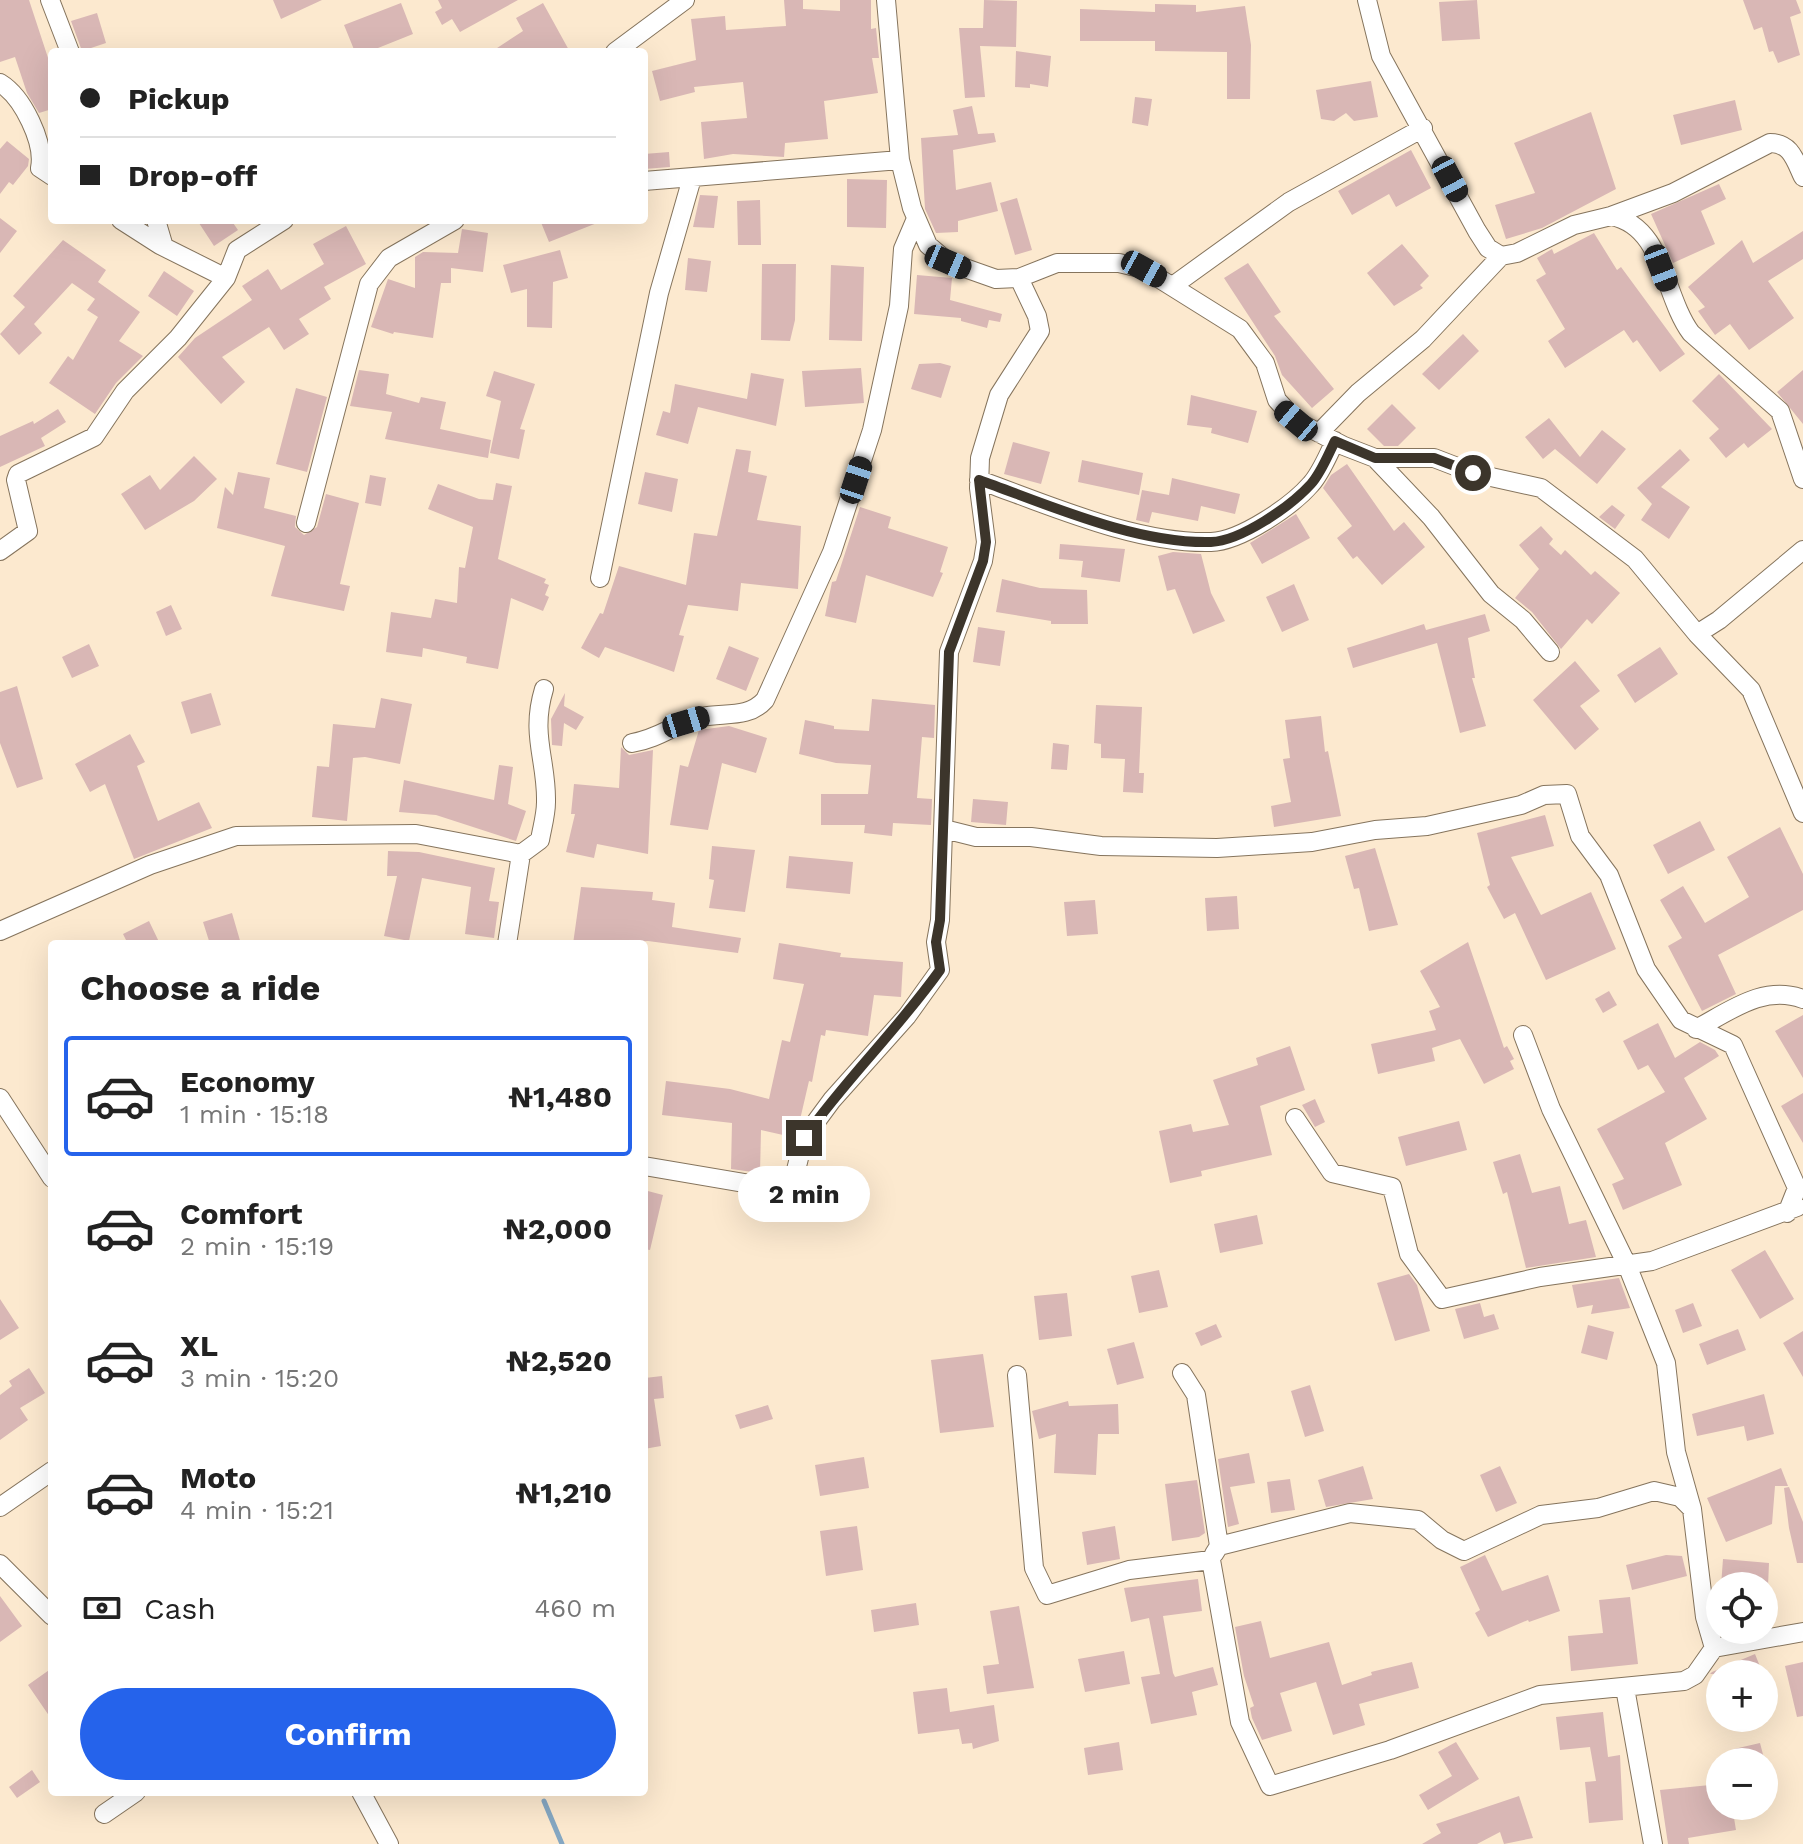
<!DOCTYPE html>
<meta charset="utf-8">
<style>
:root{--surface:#fff;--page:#f2f2f2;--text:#222;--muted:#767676;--line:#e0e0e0;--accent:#2563eb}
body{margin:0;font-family:"Work Sans",sans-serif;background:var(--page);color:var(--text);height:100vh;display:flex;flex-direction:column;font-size:30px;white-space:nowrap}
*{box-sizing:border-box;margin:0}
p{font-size:26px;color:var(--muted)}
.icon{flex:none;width:44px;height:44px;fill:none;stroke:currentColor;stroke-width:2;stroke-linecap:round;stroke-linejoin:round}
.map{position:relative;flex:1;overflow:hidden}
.drawer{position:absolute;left:48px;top:940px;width:600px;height:856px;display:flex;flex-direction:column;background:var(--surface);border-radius:8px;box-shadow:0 8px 32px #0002}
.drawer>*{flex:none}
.banner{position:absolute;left:48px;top:48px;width:600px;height:176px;border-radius:8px;box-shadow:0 8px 32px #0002;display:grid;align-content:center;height:176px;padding:0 32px;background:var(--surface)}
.tools{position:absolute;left:1706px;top:1572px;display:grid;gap:16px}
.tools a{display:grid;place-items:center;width:72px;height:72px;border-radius:50%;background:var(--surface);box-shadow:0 8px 32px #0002;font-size:40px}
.end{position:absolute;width:36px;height:36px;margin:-18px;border:10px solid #3c352b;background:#fff;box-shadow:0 0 0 4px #fff}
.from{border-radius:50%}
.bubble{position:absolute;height:56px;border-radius:28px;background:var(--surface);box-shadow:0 8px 32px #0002;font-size:26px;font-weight:700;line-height:56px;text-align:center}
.car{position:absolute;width:24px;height:48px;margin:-24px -12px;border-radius:10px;box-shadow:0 0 6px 2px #0007;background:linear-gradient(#222 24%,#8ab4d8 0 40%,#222 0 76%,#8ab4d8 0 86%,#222 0)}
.banner b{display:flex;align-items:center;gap:28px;height:76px;font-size:30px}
.banner b+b{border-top:2px solid var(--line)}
.banner i{width:20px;height:20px;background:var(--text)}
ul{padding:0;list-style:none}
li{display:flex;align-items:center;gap:24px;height:120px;margin:0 16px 12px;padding:0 16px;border:4px solid transparent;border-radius:8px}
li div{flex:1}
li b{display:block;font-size:30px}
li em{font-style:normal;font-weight:700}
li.active{border-color:var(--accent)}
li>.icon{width:72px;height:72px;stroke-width:1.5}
h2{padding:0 32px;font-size:36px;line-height:96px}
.pay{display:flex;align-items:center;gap:20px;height:88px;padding:0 32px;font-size:30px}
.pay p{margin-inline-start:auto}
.button{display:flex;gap:16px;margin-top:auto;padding:16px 32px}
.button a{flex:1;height:92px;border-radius:48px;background:var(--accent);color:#fff;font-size:32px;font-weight:700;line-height:92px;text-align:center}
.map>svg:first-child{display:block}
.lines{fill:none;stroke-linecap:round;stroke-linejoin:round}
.stream{stroke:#85a7c2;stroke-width:5}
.building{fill:#d9b7b5}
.street-casing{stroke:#85745d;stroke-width:20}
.street{stroke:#fff;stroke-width:18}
.route{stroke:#3c352b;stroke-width:10}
</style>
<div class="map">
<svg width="1803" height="1844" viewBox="0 0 1803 1844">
<rect width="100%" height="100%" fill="#fce9cf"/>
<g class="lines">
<path class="stream" d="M544 1801 562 1844"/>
</g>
<path class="building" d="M0 0H29L52 70V109L39 113 27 93 15 57 0 62Z
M273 0H322L281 19Z
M438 0H518L460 32 452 19 442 25 435 12 442 8Z
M784 0H803V9L840 11V0H871V29L876 28 879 58H872L878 93 824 101 828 139 785 143 784 157 733 154 704 159 701 122 747 118 743 82 694 87 695 92 660 101 652 71 696 60 691 19 725 16 726 30 786 26Z
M984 0 1017 1 1016 47 980 46 985 97 965 98 959 28H983Z
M1477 0 1480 39 1442 41 1439 2Z
M1743 0H1796L1801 13 1790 17 1800 55 1778 63 1773 51 1769 52 1762 27 1754 30Z
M401 3 413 34 368 52H355L344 25Z
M543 3 570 52H491L523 31 516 18Z
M1155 4 1196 5V12L1245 6 1251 45 1250 99H1227V52L1155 51V41H1080V9L1155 12Z
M97 13 106 43 82 51 71 21Z
M1016 51 1051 56 1048 87 1030 84V88L1015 87Z
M1371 81 1378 117 1354 121 1346 113 1334 121 1321 119 1316 90Z
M1135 97 1152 99 1148 126 1132 123Z
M1735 100 1742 130 1681 145 1673 115Z
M972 106 978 134 994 133 996 142 953 150 956 190 991 182 998 211 958 221V232L936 233 925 209 921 138 958 135 953 110Z
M1591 112 1616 189 1542 228 1506 239 1495 205 1535 193 1514 143Z
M7 141 29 159 28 166 13 185 9 182 0 194V149Z
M1411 150 1431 188 1396 207 1389 194 1352 215 1338 191Z
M669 152 670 167 644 169V154Z
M847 179 887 180 886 228 847 227Z
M1719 184 1726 199 1701 211 1715 244 1673 263 1651 214Z
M700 195 718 196 714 228 693 227Z
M1017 198 1032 250 1015 255 1000 203Z
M760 200 761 245H738L737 201Z
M0 218 17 231 0 253Z
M197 220H231L238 230 214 246Z
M540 220H602V221L549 242Z
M346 226 366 264 324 287 331 299 299 319 309 334 284 350 269 327 222 357 245 382 221 404 178 357 195 338 252 300 242 286 268 269 281 290 324 264 313 244Z
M462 229 488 233 483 272 451 268V283H441L433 338 394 332 393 334 371 327 388 279 415 288V257L423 252 458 253Z
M1803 231V259L1768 281 1794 318 1749 350 1730 324 1715 335 1698 311 1705 307 1688 287 1742 240 1753 263Z
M1594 233 1617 270 1621 267 1685 354 1660 372 1637 340 1633 343 1624 330 1565 368 1548 341 1565 329 1536 280 1546 274 1537 258 1552 249 1554 254Z
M63 240 106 270 98 282 140 312 119 341 143 356 116 383 95 414 49 383 68 356 73 360 98 317 87 310 95 299 72 283 34 324 42 333 19 355 0 334 25 307 13 296Z
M1402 244 1429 276 1420 285 1423 288 1394 306 1367 273Z
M560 250 568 278 553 282 552 328 527 327V289L511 293 503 265Z
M688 258 711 261 707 292 685 290Z
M1248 263 1281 312 1274 316 1334 389 1312 408 1282 375 1275 356 1224 278Z
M762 264H796L795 320 790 341 761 340Z
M831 265 864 267 862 341 829 340Z
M164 271 194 291 177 316 148 296Z
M917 275 952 278 950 300 1002 314 1000 322 989 320 987 328 961 321V318L914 314Z
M1463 334 1479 351 1439 390 1422 374Z
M940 363 951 366 941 398 911 389 919 364Z
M861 368 864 403 805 407 802 371Z
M359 370 389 374 386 394 419 403 421 397 446 402 440 429 491 440 488 458 385 439 392 412 350 406Z
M1803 370V424L1777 392Z
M494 371 535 384 520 429 525 430 519 459 490 453 501 401 486 396Z
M751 373 784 379 776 426 698 407 688 444 656 435 663 411 670 413 675 384 747 399Z
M1719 374 1772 429 1748 448 1744 443 1726 458 1709 438 1719 429 1692 401Z
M296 388 327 397 307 472 276 464Z
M1191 395 1257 411 1248 443 1211 433 1212 428 1187 425Z
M1392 404 1416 428 1398 446H1384L1367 429Z
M58 409 66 422 41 438 45 446 0 467V436L33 421 34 424Z
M1549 418 1580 457 1602 430 1626 449 1597 484 1555 449 1543 459 1525 437Z
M1013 442 1050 452 1041 484 1004 474Z
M736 449 751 451 748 472 767 476 757 520 801 526 798 589 741 583 738 611 688 605 679 635 684 636 674 672 605 647 599 658 581 648 600 613 603 614 619 566 686 585 694 533 717 536Z
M1680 449 1690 460 1661 487 1690 507 1669 539 1641 520 1652 504 1637 488Z
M194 456 217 479 194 501 145 530 121 494 150 475 160 490Z
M1082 460 1143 473 1139 495 1078 482Z
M1347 464 1394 531 1404 522 1425 547 1382 585 1357 556 1353 559 1337 538 1352 526 1323 488 1331 475Z
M238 472 270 478 264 508 296 516 295 527 304 535 317 527 326 494 359 503 340 584 350 586 344 611 271 596 285 546 217 528 225 487 233 495Z
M645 472 678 479 672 512 638 504Z
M370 475 386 478 381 506 365 503Z
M1172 478 1240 494 1235 514 1201 506 1198 521 1152 512 1149 523 1136 520 1142 490 1169 495Z
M496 483 512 486 498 559 546 579 544 583 549 585 545 595 549 597 543 611 511 598 498 669 466 663 467 657 423 648 422 657 386 652 391 612 431 618 435 599 457 603 459 567 465 568 473 527 428 509 438 484 479 499 493 500Z
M1612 505 1625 515 1615 529 1599 517Z
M860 507 891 517 888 528 948 547 940 572 943 573 933 597 866 575 856 623 825 616 832 582 836 581Z
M1296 514 1310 538 1262 564 1250 543Z
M1541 526 1553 539 1549 544 1561 555 1565 550 1591 575 1595 571 1620 593 1592 624 1587 619 1561 649 1532 612 1515 598 1539 569 1519 545Z
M1060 544 1125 549 1120 582 1081 577 1083 561 1059 559Z
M1173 552 1201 554 1211 593 1225 621 1193 634 1175 589 1167 591 1158 556Z
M1002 579 1040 588 1087 590 1088 624H1051V621L996 612Z
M1294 584 1309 620 1282 632 1266 597Z
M171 605 182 629 166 636 156 612Z
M1485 614 1490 631 1468 638 1475 678H1472L1486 726 1460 733 1437 643 1353 668 1347 648 1424 624 1426 630Z
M978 627 1005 631 1000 666 973 662Z
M89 644 99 666 72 678 62 657Z
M729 646 759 658 746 691 716 679Z
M1660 647 1678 674 1635 703 1617 675Z
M1575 661 1600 691 1580 706 1599 729 1575 750 1533 700Z
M17 686 43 779 17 788 0 743V692Z
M211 693 221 725 191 734 181 702Z
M565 693 564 706 584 717 576 730 564 723 562 746 552 745 551 719Z
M381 698 412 704 400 764 365 757 353 758 347 821 312 817 317 766 329 767 333 724 375 728Z
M872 699 935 705 934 738 922 737 917 798 932 799 931 825 893 823 892 836 864 833 865 825H821V794H868L871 765 836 763 799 754 805 720 834 726V729L869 731Z
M1096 705 1142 707 1139 773H1144L1143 793 1123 792 1125 759 1101 758V744L1094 743Z
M1321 716 1325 752 1328 751 1341 816 1274 827 1271 806 1291 802 1283 759 1290 758 1285 720Z
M729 726 767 738 756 773 722 763 708 830 670 825 680 765 688 767 699 730Z
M130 734 145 762 137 766 158 821 199 802 212 828 134 859 105 784 90 792 75 764Z
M1053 743 1069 745 1067 770 1051 769Z
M621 747 629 755 653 750 648 854 597 844 594 858 566 852 575 814H571L574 784 619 788Z
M499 765 513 767 508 804 526 811 516 841 436 815 399 812 404 780 494 800Z
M973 799 1008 802 1006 825 971 822Z
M1545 815 1554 846 1511 857 1541 915 1591 892 1616 949 1546 980 1515 913 1504 919 1487 887 1490 885 1477 833Z
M1700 821 1715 850 1668 874 1653 845Z
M1780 827 1803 874V910L1718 955 1736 994 1702 1011 1668 946 1682 938 1660 900 1683 886 1705 923 1749 897 1727 857Z
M712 846 755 850 745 912 709 908 714 880 709 879Z
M1375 848 1398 925 1369 931 1359 888 1354 889 1345 856Z
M388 851 419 852 495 868 489 901 499 902 494 938 465 934 471 887 422 878 409 941 384 936 397 876H387Z
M789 856 853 862 850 894 786 888Z
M581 887 653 892 652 900 675 903 672 927 741 938 738 953 648 941 573 944Z
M1237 896 1239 929 1207 931 1205 898Z
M1095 900 1098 934 1067 936 1064 902Z
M232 913 241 944H210L203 922Z
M149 921 160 944H128L123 934Z
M1468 942 1504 1048 1507 1046 1514 1059 1510 1061 1514 1069 1484 1084 1460 1039 1432 1048 1435 1061 1378 1074 1371 1044 1436 1030 1429 1011 1440 1007 1420 971Z
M779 943 841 953 840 957 903 962 901 997 874 995 868 1036 826 1030 825 1036 821 1035 812 1082 809 1081 799 1124 792 1137 761 1130 760 1173 731 1169 732 1123 662 1115 666 1081 730 1089 769 1099 782 1040 790 1042 804 984 773 979Z
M1609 991 1617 1005 1603 1013 1595 999Z
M1803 1015V1078L1775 1031Z
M1658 1023 1675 1058 1700 1042 1715 1050 1719 1056 1684 1078 1707 1119 1665 1143 1682 1185 1623 1210 1612 1184 1624 1179 1597 1129 1665 1092 1648 1065 1638 1070 1623 1041Z
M1290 1046 1305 1090 1260 1106 1272 1155 1201 1171 1202 1176 1170 1183 1159 1131 1191 1124 1193 1132 1229 1125 1213 1080 1258 1065 1256 1058Z
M1803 1093V1143L1781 1106Z
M1315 1099 1325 1122 1315 1127 1302 1105Z
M1459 1121 1467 1150 1406 1166 1398 1137Z
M1520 1154 1532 1193 1560 1186 1569 1224 1586 1220 1596 1257 1526 1268 1507 1192 1503 1194 1493 1162Z
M644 1190 663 1195 650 1250 644 1249Z
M1257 1215 1263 1244 1220 1253 1214 1224Z
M1765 1250 1794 1299 1760 1319 1731 1270Z
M1159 1270 1168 1307 1139 1313 1131 1276Z
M1409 1274 1417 1285 1430 1331 1395 1341 1377 1283Z
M1619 1278 1630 1308 1591 1314 1593 1305 1577 1308 1572 1285Z
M1067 1293 1072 1336 1039 1340 1034 1296Z
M0 1299 19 1328 0 1340Z
M1480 1303 1484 1317 1494 1314 1499 1329 1464 1339 1455 1309Z
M1693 1303 1702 1326 1683 1333 1675 1310Z
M1216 1324 1222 1337 1201 1346 1195 1333Z
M1588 1325 1614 1332 1607 1360 1581 1353Z
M1738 1329 1746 1350 1707 1365 1699 1344Z
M1803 1331V1377L1783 1343Z
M1134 1342 1144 1378 1117 1385 1107 1349Z
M983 1354 994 1427 940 1433 931 1360Z
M29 1368 45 1393 20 1408 28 1420 0 1440V1395L12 1386 9 1381Z
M662 1376 664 1398 654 1399 661 1446 644 1449 645 1378Z
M1310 1385 1324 1431 1305 1437 1291 1391Z
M1764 1394 1774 1434 1747 1441 1744 1426 1697 1436 1692 1414Z
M1068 1401 1069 1406 1118 1404 1119 1434H1098L1096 1475 1054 1473 1056 1434 1039 1439 1032 1411Z
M768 1405 773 1419 740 1429 735 1415Z
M1249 1453 1255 1483 1230 1487 1239 1524 1228 1527 1218 1459Z
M864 1457 869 1488 820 1496 815 1465Z
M1363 1466 1373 1499 1326 1507 1318 1480Z
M1500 1466 1517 1503 1496 1512 1480 1475Z
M1781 1468 1788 1486H1775L1772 1524 1726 1542 1707 1498Z
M1290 1479 1295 1510 1271 1513 1267 1482Z
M1197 1480 1205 1533 1199 1537 1172 1541 1165 1484Z
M1789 1487 1803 1522V1563H1797L1789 1528 1784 1488Z
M857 1526 863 1570 826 1576 820 1531Z
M1115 1526 1120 1559 1087 1565 1082 1532Z
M1485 1555 1502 1591 1548 1575 1560 1611 1529 1622 1528 1620 1488 1637 1475 1613 1480 1610 1460 1567Z
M1666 1555 1682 1556 1687 1576 1632 1590 1626 1565Z
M1723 1559 1769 1563 1768 1586H1721Z
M1198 1579 1202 1611 1163 1616 1173 1673 1175 1677 1213 1667 1218 1685 1192 1692 1197 1715 1151 1724 1141 1677 1160 1674 1149 1618 1131 1622 1124 1588Z
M0 1596 22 1626 0 1642Z
M1630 1597 1638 1664 1571 1671 1568 1636 1603 1633 1599 1600Z
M916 1603 919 1625 874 1632 871 1610Z
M1019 1606 1034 1688 987 1694 983 1666 999 1664 990 1611Z
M1261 1621 1270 1658 1329 1642 1342 1685 1372 1675 1371 1672 1412 1662 1419 1688 1359 1704 1365 1725 1333 1735 1316 1682 1280 1693 1292 1731 1262 1740 1252 1718 1250 1708 1254 1706 1244 1676 1235 1627Z
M1124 1651 1130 1684 1085 1692 1078 1659Z
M1755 1654 1763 1674H1710L1712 1672Z
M1803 1662V1716L1797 1717 1785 1666Z
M52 1668V1720L28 1685Z
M947 1688 950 1712 994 1705 999 1741 973 1749 972 1743 962 1744 959 1729 918 1734 913 1692Z
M1603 1712 1608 1757 1620 1755 1623 1820 1589 1823 1585 1782 1596 1781 1590 1747 1560 1750 1556 1717Z
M1119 1742 1123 1770 1088 1775 1084 1748Z
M1456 1742 1479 1779 1428 1810 1419 1795 1452 1776 1438 1752Z
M1760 1743 1765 1762H1737L1734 1749Z
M32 1770 40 1782 17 1798 9 1787Z
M1720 1784V1806H1732L1736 1830 1688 1838 1689 1844H1668L1660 1790Z
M1519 1796 1533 1838 1504 1844 1500 1832 1477 1844H1422L1441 1833 1436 1824Z"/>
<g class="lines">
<defs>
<path id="street" d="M50 0 70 52
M886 0 900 160 912 208 928 245 948 262 996 279 1019 278 1057 263H1119L1144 269 1240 329 1265 363 1277 400 1296 421 1344 446 1375 458H1434L1473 473 1541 488 1635 559 1697 634 1719 620 1803 550
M1367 0 1381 56 1477 231 1488 248 1501 256 1517 253 1574 225 1611 216 1673 193 1770 143C1791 143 1795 160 1803 177
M615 52 685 0
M0 83C23 97 45 143 40 168L52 176
M644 181 900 160
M1611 216C1664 226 1663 295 1691 333L1780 411 1803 479
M121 220 160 245 226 278
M156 220 164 247
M1174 285 1289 202 1423 128
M1319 433 1358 393 1423 339 1501 256
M1375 458 1431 517 1491 594 1523 620 1550 652
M979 480C1049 505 1136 544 1211 542 1241 541 1292 506 1311 484 1321 473 1328 455 1335 441
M306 523 369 284 389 258 455 220
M0 551 28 531 16 480 18 474 94 437 125 391 178 338 226 278 237 250 284 220
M600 578 659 293 692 178
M1697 634 1751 690 1803 813
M632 743C661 738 675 723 701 717 724 712 748 719 765 700L832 552 872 430 899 306 903 249 915 221
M944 829 976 837H1031L1101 846 1217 848 1312 842 1375 830 1427 826 1521 805 1544 795 1567 794 1580 836 1609 875 1646 969 1681 1020 1733 1045 1797 1188 1787 1213
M0 931 150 865 236 836 416 834 521 854
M507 944 521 854 540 840C542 828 546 815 546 802 547 760 530 735 544 689
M1696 1029C1730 1011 1764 984 1803 999
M0 1098 52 1178
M1295 1118 1332 1173 1392 1187 1409 1254 1442 1299 1540 1277 1652 1261 1797 1207
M644 1166 786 1190 794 1178 804 1138 832 1100 907 1016 940 970 936 942 940 920 949 652 983 561 986 542 979 488 980 458 999 395 1040 331 1037 316 1019 278
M1182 1373 1196 1395 1219 1546 1214 1554
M1017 1375 1034 1568 1047 1595 1129 1570 1211 1560 1240 1722 1270 1786 1390 1750 1540 1695 1684 1681 1695 1675 1714 1648 1705 1617 1692 1509 1676 1452 1666 1363 1627 1265 1551 1109 1523 1035
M0 1507 52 1471
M1219 1546 1350 1513 1418 1520 1442 1540 1464 1551 1541 1515 1598 1508 1654 1491 1680 1497 1692 1509
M0 1564 52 1616
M1714 1648 1803 1632
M1625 1688 1653 1844
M361 1792 389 1844
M104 1814 136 1792"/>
</defs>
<use href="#street" class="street-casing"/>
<use href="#street" class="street"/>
</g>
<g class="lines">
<path class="route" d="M804 1138C846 1079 898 1029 940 970L936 942 940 920 949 652 983 561 986 542 979 480C1049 505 1136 544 1211 542 1241 541 1291 506 1311 484 1321 473 1328 455 1335 441L1375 458H1434L1473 473"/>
</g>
</svg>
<div class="tools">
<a><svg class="icon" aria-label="locate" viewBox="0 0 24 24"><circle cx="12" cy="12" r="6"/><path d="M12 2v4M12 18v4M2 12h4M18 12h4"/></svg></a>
<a>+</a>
<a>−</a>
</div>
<i class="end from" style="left:1473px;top:473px"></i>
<i class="end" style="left:804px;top:1138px"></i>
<div class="bubble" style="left:738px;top:1166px;width:132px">2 min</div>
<i class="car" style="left:1450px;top:179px;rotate:152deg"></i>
<i class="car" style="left:948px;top:262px;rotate:113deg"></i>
<i class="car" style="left:1661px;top:268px;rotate:159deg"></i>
<i class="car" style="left:1144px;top:269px;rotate:119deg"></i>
<i class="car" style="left:1296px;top:421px;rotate:310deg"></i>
<i class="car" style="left:856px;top:480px;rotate:18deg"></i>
<i class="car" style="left:686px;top:722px;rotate:73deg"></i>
<div class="banner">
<b><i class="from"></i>Pickup</b>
<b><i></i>Drop-off</b>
</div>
<section class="drawer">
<h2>Choose a ride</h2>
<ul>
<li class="active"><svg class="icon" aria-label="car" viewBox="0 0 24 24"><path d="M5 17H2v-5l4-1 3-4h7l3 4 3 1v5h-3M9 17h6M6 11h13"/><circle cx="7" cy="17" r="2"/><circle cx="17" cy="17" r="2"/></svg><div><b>Economy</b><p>1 min · 15:18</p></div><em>₦1,480</em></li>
<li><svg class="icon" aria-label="car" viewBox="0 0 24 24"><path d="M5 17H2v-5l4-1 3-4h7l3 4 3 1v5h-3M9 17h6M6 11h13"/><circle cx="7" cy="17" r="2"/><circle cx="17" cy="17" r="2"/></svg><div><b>Comfort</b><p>2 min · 15:19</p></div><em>₦2,000</em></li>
<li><svg class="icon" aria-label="car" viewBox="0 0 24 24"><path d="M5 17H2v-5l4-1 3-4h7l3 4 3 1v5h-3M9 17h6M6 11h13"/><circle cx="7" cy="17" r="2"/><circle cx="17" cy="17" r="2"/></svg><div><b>XL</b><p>3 min · 15:20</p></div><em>₦2,520</em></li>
<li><svg class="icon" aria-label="car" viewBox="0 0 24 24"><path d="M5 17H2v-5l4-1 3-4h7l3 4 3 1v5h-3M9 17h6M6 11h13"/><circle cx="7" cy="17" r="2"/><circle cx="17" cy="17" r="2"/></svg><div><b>Moto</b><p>4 min · 15:21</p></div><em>₦1,210</em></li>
</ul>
<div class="pay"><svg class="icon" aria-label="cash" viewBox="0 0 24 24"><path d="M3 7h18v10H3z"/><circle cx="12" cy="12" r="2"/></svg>Cash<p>460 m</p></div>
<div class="button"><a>Confirm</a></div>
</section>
</div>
